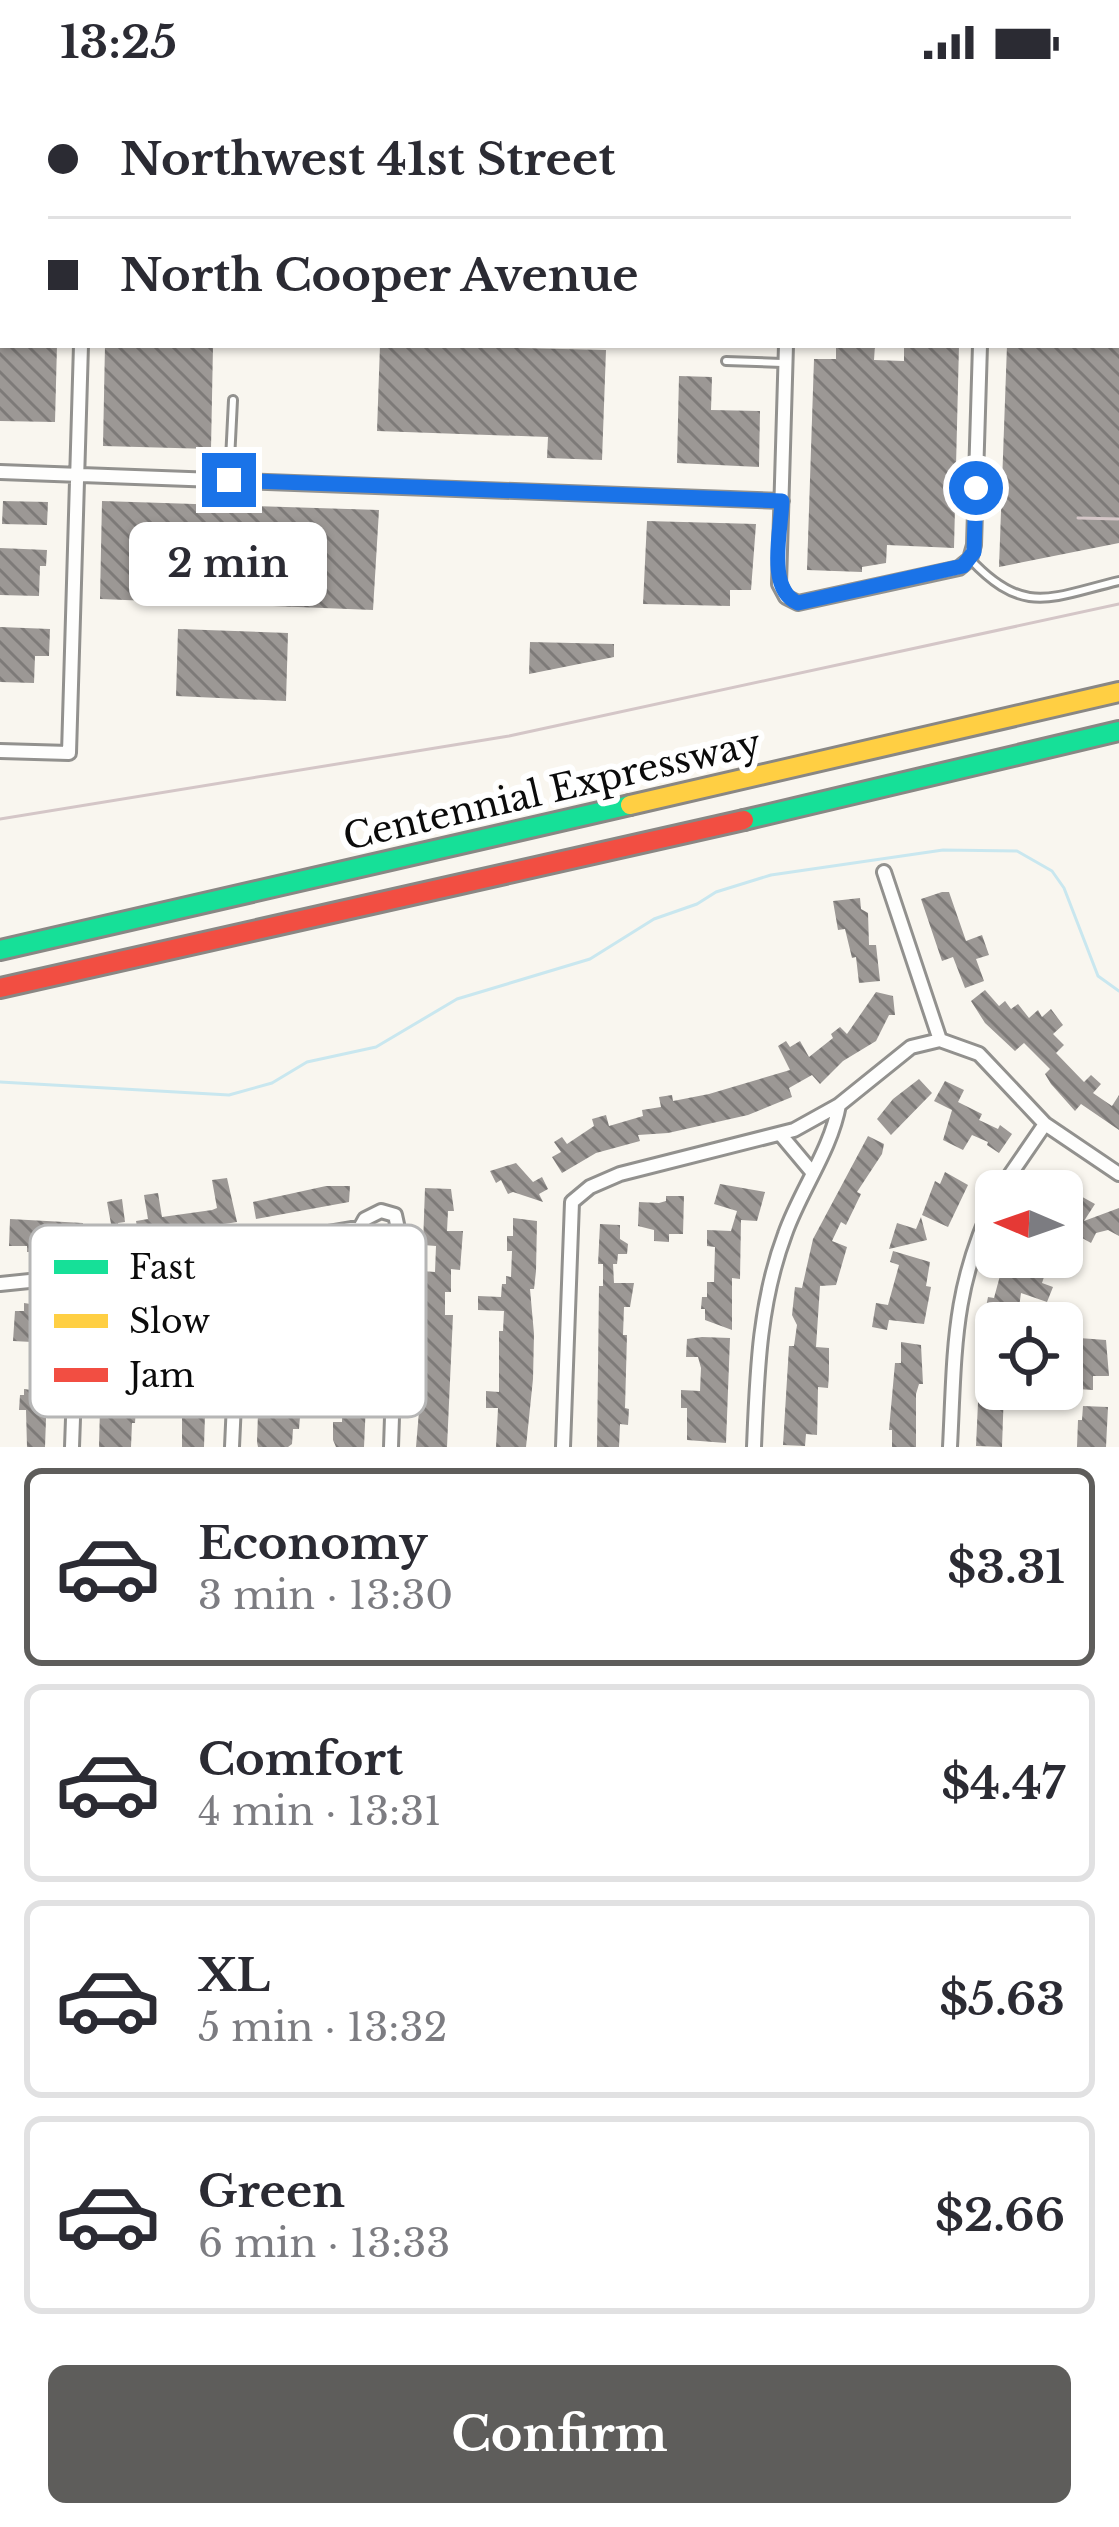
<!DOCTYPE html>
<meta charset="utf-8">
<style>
:root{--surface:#fff;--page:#f2f2f3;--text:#2b2b33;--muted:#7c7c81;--line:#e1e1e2;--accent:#5e5d5b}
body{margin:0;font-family:"Libre Baskerville",serif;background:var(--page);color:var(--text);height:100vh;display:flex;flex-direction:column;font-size:45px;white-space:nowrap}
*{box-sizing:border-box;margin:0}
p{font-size:39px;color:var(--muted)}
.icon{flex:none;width:66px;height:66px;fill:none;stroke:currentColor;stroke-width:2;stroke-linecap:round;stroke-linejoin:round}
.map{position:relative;height:1363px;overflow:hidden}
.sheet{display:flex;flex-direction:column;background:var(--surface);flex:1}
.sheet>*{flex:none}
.banner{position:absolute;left:0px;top:0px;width:1119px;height:264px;box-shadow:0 3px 9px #0004;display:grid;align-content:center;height:264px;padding:0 48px;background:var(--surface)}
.needle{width:78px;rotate:272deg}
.tools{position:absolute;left:975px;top:1086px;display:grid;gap:24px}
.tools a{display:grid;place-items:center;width:108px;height:108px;border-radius:18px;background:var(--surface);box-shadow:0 3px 9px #0004;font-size:60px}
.end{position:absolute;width:54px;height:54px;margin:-27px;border:15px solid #1a73e8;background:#fff;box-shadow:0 0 0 6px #fff}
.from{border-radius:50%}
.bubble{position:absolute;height:84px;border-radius:18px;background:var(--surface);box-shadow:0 3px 9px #0004;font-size:39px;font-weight:700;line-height:84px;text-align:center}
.banner b{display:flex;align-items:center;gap:42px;height:114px;font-size:45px}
.banner b+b{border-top:3px solid var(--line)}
.banner i{width:30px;height:30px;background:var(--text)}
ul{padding:21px 0 0;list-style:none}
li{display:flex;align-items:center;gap:36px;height:198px;margin:0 24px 18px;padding:0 24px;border:6px solid var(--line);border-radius:18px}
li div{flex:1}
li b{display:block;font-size:45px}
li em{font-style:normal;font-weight:700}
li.current{border-color:var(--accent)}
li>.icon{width:108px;height:108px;stroke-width:1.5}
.primary-button{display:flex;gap:24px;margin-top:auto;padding:24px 48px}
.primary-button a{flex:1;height:138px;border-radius:18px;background:var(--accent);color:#fff;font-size:48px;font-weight:700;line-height:138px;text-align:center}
.status{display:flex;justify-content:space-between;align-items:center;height:84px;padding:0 60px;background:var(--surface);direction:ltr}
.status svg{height:33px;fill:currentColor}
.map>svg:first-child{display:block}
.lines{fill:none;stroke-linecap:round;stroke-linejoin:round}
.stream{stroke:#c9e7ef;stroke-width:3}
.building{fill:url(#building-back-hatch)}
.lane-casing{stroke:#92918e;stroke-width:12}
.street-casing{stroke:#92918e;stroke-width:18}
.fast-casing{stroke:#898784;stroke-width:24}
.slow-casing{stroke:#898784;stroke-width:24}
.jam-casing{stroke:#898784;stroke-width:24}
.path{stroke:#b7b6b5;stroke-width:3;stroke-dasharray:12 6;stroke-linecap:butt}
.lane{stroke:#fefefd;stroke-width:6}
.street{stroke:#fefefd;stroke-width:12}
.fast{stroke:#16e098;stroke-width:18}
.slow{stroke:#ffcf43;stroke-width:18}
.jam{stroke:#f24e42;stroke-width:18}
.rail{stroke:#d4c6c7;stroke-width:3}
.route{stroke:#1a73e8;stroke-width:15}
.labels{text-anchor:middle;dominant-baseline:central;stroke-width:12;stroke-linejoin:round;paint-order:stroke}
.street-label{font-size:36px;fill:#0b0b0b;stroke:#fff}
.key{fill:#fff;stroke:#b6b6b6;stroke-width:3}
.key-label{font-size:33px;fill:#0b0b0b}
</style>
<div class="status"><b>13:25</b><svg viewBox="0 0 49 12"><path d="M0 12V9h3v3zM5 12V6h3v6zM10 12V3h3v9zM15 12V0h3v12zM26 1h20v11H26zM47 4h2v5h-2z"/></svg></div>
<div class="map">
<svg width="1119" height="1363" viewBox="0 0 1119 1363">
<defs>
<pattern id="building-back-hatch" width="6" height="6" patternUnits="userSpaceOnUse" patternTransform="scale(3)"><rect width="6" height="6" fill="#9c9895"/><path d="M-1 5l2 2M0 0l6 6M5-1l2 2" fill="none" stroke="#7d7a78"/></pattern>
</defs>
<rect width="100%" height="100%" fill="#f9f6ef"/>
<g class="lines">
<path class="stream" d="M0 224H1
M0 998 229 1011 272 999 307 978 376 963 457 915 590 875 654 835 697 820 716 808 771 791 943 766 1017 767 1052 787 1064 804 1098 892 1119 907"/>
</g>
<path class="building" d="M0 261H57L55 338 0 337Z
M105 261 213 262 211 365 103 362Z
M380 261 606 266 602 376 547 374 548 353 377 347Z
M836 261H875L874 276 904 277V261H959L954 464 887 461 886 479 862 483V488L807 486 814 275H836Z
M1007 261H1119V459L999 483Z
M679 292 712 293 711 326 760 327 759 383 677 379Z
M3 417 48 418 47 441 2 440Z
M102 417 379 426 373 526 100 515Z
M647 437 756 440 751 506H730V522L643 520Z
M0 464 47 466 46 482H40L39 512 0 511Z
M0 543 50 545 49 572H35L34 599 0 598Z
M178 545 288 549 286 617 176 612Z
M530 558 614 560V573L529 590Z
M942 808H949L966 857 982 851 989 871 976 875 984 897 965 904 953 873 942 877 921 815Z
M860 814 861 825 868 829 869 861H876L880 897 859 899 856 873 852 874 845 845 838 846 833 817Z
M985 906 999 922 1005 917 1011 925 1018 920 1029 934 1038 926 1042 933 1051 925 1063 941 1053 950 1064 961 1056 969 1084 998 1091 991 1101 1000 1093 1009 1112 1022 1119 1011V1046L1081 1020 1075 1027 1051 1000 1045 990 1050 985 1024 959 1015 967 985 939 971 917Z
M876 908 893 912 895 931H889L876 957 843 977 820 1000 812 991 789 1004 792 1013 748 1031 668 1049 638 1051 640 1057 596 1069 562 1089 552 1073 561 1068 554 1058 562 1053 567 1060 594 1042 592 1035 606 1031 609 1042 643 1032 642 1026 661 1023 659 1013 672 1011 673 1017 709 1010 790 986 778 962 786 957 790 963 800 957 809 973 833 954 831 950 840 943 847 950Z
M919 995 932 1009 891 1051 877 1035 893 1015Z
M945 997 964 1006 958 1018 982 1030 979 1036 998 1045 1000 1041 1012 1050 999 1069 987 1061 988 1058 972 1051 963 1066 943 1056 952 1026 934 1017Z
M868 1052 884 1060 882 1070 857 1108 861 1110 846 1141 841 1138 832 1157 847 1163 836 1201 820 1202 816 1263 829 1264V1290L828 1304 818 1303 817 1351 806 1350 805 1362 783 1361 789 1262H794L797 1241 792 1231 795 1203 802 1204 813 1155Z
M516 1079 533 1098 542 1093 548 1105 539 1110 543 1118 513 1108 508 1110 501 1096 496 1099 490 1087Z
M945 1088 968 1101 948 1143 922 1131 935 1097 940 1100Z
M1057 1089 1081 1099 1077 1110 1095 1120 1084 1137 1119 1124V1152L1108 1146 1096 1149 1091 1159 1075 1150 1078 1142 1069 1137V1132L1076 1120 1062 1107H1027L1029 1097Z
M227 1094 237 1138 139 1154 136 1137 148 1135 144 1111 158 1109 162 1133 212 1126 217 1124 212 1096Z
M720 1100 765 1108 757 1137 741 1136 740 1195 732 1194V1246L705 1236V1225H701L702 1213H707V1198H714L715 1163 707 1162V1146L731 1147 737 1127 714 1120Z
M326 1102H350L349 1118 256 1135 253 1118Z
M425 1104 451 1105 454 1127H448L447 1147H463L460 1186 451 1185V1208H445V1231H453L447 1363H416L424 1267H420L425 1225 422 1187 435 1188 436 1162 423 1161Z
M666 1112H684L683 1150H669V1158L654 1157V1146L638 1142 639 1118 659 1119 666 1117Z
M122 1115 125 1138 118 1139 121 1156 100 1164 97 1142 111 1140 107 1118Z
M921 1133 927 1156 889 1165 897 1139 916 1145Z
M513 1134 537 1137 536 1187 534 1205H530L534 1250 533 1295 526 1363H496L498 1324H486V1307L499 1308V1247H503L504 1227 478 1226V1212L501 1213 502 1200H506V1192L511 1193 512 1167H507V1152H513Z
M10 1135 83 1139V1164H65L64 1169 27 1168V1162H9Z
M600 1140 620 1141V1155L628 1160 627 1170H618L617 1180H613L614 1199H634L630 1223H624L623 1251H627L625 1324 629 1325 628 1341 620 1340 619 1363H597L599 1202H603V1180H598Z
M893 1167 930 1178 926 1202 931 1203 924 1240 889 1236 887 1246 872 1243 876 1219 888 1221 899 1181 890 1178Z
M338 1168 366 1169 365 1189 370 1190 368 1265H361L360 1290H367V1297L364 1363H336L333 1356V1338H342V1318H334L341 1280H333V1269L324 1268V1259H337V1244H341L342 1203 339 1190 332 1186Z
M1005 1173H1039L1037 1180 1047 1184 1042 1199 1053 1203 1047 1218 1021 1209 1017 1238 996 1239V1305H1004L1002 1363 976 1362 979 1297 981 1269 986 1263V1223L988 1213 994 1214Z
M270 1180 288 1181 287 1197H293L292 1210 286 1209 283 1293 284 1313H294L293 1333H300L299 1345H293L292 1360 288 1363H258L257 1358 258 1329H265L267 1307 259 1306 263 1194 270 1192Z
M193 1188 203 1189V1223L209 1226 203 1256 207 1265 204 1363H182V1331H177V1321L185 1322 186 1303H168L169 1276 183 1277 184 1237 176 1236 177 1226H181L182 1197H193Z
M123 1216H139L138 1221 147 1222 146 1240 131 1239 130 1261H140L135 1339H132L131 1363H99L100 1323H108L109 1304H104L102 1288 104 1224 117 1225Z
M24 1219 50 1223 45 1363H27L26 1326H19L20 1311H24V1305L31 1306 33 1268 32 1258 13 1257 15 1227H24Z
M702 1253 730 1254 726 1359 687 1356V1324H681V1306L700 1307 701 1284 698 1273H686L687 1255Z
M1079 1254 1106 1256 1109 1292H1093V1306L1062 1304V1286H1070L1071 1257H1079Z
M901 1258 921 1261 923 1300H919L916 1310V1363H892V1346H889L895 1279H901Z
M1083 1322 1108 1323 1106 1363H1077L1078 1336H1082Z"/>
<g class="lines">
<defs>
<path id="lane" d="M388 3 390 0
M542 3 543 0
M687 3 688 0
M703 3V0
M729 3V0
M817 3V0
M837 3V0
M896 3V0
M1040 3V0
M726 277 782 279
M229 396 233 316
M970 475C1024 533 1051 513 1119 497"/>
<path id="street" d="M154 3V0
M511 3 512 0
M526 3V0
M786 261 779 500 786 513 798 519 959 484 970 475 974 461 980 261
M0 388 782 417
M0 667 69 669 81 261
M884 788 940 956
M781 1051 812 1088
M999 1107 1045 1040
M360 1144 365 1135 381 1127 395 1131 400 1154 392 1165
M0 1200 78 1192 351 1145C377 1144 393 1159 397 1184L391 1363
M72 1363 78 1192
M232 1363 241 1164
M563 1363 572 1118 590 1103 620 1090 794 1046 839 1021 911 963 940 956 979 970 1045 1040 1119 1090
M754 1363C757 1290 759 1219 785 1150 800 1107 831 1066 839 1021
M950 1363C955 1265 952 1204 996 1113"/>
<path id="fast" d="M1116 109 1119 110
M744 736 1119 647
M0 866 630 721"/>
<path id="slow" d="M0 70H3
M630 721 1119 608"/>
<path id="jam" d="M0 904 744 736"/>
</defs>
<use href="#lane" class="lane-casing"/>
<use href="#street" class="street-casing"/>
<use href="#fast" class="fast-casing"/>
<use href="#slow" class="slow-casing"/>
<use href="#jam" class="jam-casing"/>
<path class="path" d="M1116 34V95"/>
<use href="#lane" class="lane"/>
<use href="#street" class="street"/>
<use href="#fast" class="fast"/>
<use href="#slow" class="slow"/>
<use href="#jam" class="jam"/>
<path class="rail" d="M1078 434 1119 435
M0 735 509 652 1119 520"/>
</g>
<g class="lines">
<path class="route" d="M229 396 782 417C781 447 766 505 798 519L963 482 974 468 976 404"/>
</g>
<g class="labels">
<g class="street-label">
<text transform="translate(552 706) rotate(-13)">Centennial Expressway</text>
</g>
</g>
<rect x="30" y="1141" width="396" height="192" rx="18" class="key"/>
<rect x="54" y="1176" width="54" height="14" fill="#16e098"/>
<rect x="54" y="1230" width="54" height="14" fill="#ffcf43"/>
<rect x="54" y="1284" width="54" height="14" fill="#f24e42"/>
<g class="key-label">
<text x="129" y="1195">Fast</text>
<text x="129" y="1249">Slow</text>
<text x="129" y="1303">Jam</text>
</g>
</svg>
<div class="tools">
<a><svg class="needle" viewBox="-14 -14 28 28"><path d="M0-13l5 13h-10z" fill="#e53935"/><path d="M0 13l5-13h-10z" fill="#7c7c81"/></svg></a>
<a><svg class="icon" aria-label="locate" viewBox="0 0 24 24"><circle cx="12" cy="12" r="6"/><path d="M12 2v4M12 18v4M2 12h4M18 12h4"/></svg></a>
</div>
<i class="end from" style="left:976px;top:404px"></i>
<i class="end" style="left:229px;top:396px"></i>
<div class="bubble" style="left:129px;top:438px;width:198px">2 min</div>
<div class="banner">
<b><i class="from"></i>Northwest 41st Street</b>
<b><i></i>North Cooper Avenue</b>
</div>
</div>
<section class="sheet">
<ul>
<li class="current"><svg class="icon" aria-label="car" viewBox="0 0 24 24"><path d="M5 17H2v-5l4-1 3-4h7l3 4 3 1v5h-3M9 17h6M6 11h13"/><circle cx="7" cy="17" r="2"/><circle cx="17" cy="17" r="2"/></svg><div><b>Economy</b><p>3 min · 13:30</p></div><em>$3.31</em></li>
<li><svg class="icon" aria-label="car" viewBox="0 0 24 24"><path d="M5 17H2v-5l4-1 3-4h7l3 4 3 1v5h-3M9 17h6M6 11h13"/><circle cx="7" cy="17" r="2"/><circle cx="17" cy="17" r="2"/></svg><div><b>Comfort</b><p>4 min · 13:31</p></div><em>$4.47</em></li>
<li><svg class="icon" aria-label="car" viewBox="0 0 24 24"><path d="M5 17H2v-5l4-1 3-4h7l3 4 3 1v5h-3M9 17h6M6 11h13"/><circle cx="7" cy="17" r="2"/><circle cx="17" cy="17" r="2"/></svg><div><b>XL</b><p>5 min · 13:32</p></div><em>$5.63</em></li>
<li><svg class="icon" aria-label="car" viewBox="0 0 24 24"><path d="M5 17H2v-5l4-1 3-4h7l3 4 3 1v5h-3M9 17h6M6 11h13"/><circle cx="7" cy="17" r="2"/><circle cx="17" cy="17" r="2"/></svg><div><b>Green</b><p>6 min · 13:33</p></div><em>$2.66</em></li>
</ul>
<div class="primary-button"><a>Confirm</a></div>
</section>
